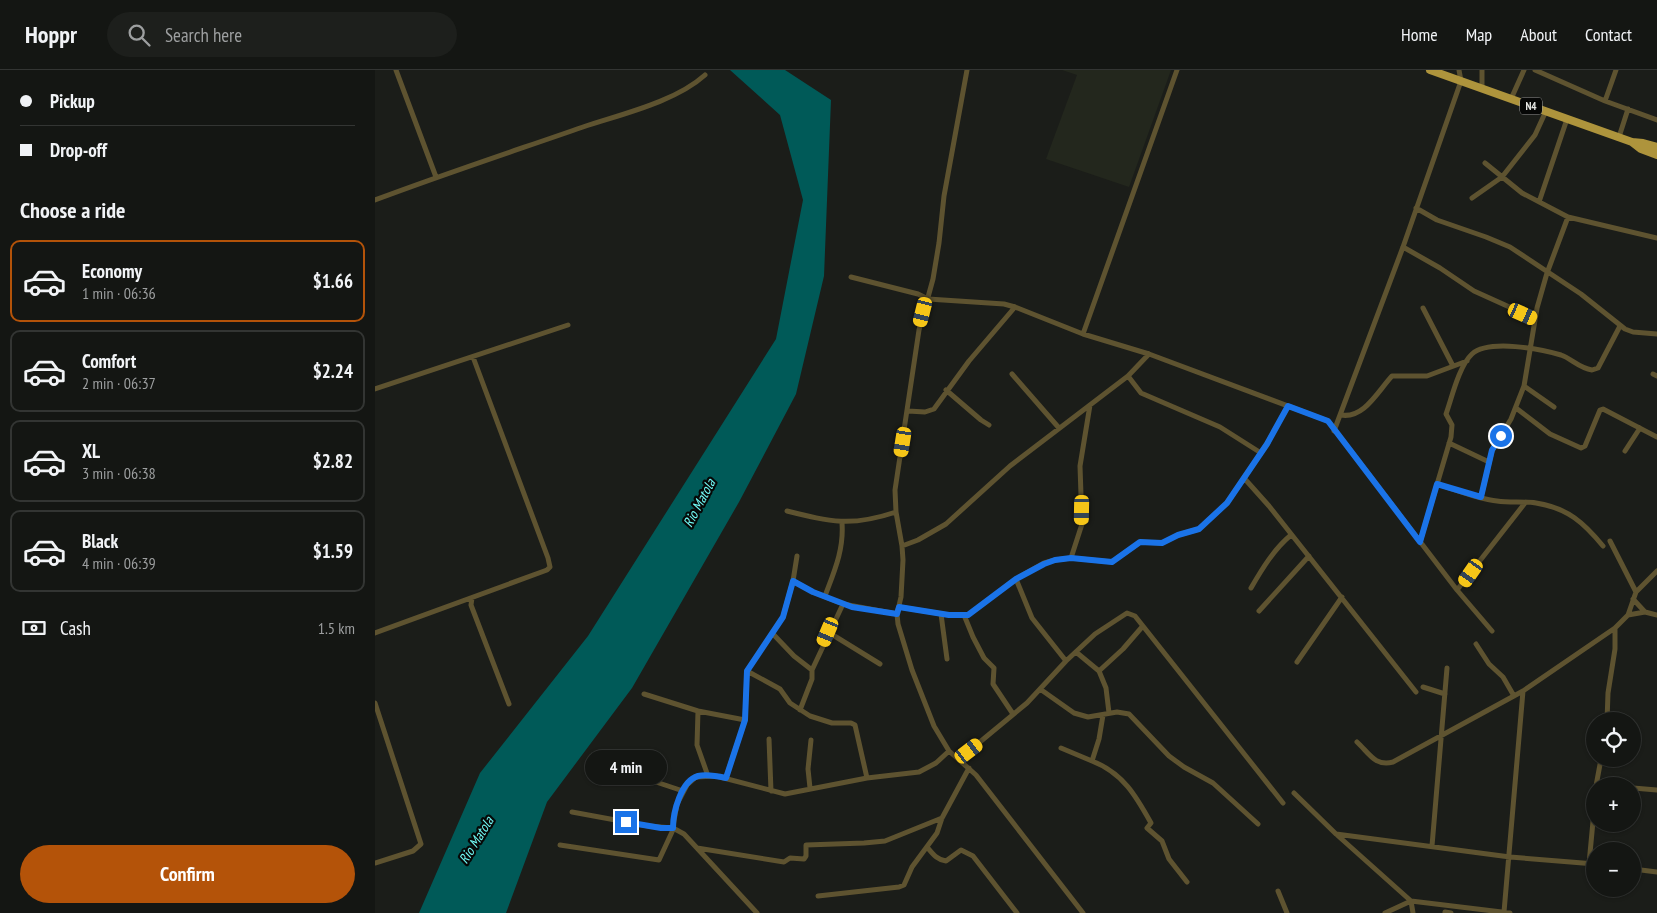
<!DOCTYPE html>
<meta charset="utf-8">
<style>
:root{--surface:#141613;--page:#1d1f1c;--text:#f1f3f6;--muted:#9d9fa0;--line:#333533;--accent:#b45309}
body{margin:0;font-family:"PT Sans Narrow",sans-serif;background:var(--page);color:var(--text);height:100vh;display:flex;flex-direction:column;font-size:19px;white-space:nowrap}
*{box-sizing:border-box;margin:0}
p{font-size:16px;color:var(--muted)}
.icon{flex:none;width:28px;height:28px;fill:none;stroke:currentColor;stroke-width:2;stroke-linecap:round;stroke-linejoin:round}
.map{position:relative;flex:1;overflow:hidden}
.panel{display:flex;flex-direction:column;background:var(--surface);width:375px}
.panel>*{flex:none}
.top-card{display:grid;align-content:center;height:110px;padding:0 20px;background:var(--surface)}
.fabs{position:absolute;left:1211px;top:642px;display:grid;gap:10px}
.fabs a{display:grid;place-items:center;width:55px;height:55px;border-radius:50%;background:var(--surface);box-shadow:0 1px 4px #0004,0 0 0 1px var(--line);font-size:25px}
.end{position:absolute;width:22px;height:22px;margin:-11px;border:6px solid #1a73e8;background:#fff;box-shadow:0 0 0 2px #fff}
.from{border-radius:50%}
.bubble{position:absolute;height:35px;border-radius:18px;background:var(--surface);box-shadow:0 1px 4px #0004,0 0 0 1px var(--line);font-size:16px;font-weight:800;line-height:35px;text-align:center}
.car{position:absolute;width:15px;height:30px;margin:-15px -8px;border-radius:6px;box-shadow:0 0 4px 1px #0007;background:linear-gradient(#f5c518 24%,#345 0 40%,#f5c518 0 76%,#345 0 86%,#f5c518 0)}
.top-card b{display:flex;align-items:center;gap:18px;height:48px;font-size:19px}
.top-card b+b{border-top:1px solid var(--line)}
.top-card i{width:12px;height:12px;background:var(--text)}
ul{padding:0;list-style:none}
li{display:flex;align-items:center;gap:15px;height:82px;margin:0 10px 8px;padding:0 10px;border:2px solid var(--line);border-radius:10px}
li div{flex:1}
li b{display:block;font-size:19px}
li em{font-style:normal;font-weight:800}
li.active{border-color:var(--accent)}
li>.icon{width:45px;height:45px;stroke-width:1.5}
h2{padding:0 20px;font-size:22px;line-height:60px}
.pay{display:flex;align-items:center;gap:12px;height:55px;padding:0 20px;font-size:19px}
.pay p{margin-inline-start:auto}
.button{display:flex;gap:10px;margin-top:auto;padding:10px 20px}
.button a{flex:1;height:58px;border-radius:30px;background:var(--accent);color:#fff;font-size:20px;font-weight:800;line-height:58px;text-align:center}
header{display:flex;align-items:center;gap:30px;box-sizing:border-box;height:70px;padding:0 25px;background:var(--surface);border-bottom:1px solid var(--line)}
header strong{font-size:24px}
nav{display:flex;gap:28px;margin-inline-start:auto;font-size:18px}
.search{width:350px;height:45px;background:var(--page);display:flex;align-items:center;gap:12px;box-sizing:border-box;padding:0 18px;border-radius:28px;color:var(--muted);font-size:19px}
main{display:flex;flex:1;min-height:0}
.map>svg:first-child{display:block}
.built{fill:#23271d}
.water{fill:#005a58}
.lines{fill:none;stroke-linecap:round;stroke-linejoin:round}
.minor{stroke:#5e5330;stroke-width:5}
.trunk{stroke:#ae943c;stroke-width:8}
.route{stroke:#1a73e8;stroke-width:6}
.labels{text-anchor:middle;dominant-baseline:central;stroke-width:4.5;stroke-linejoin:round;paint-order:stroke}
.shield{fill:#060706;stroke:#a2a3a1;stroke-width:1}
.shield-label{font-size:11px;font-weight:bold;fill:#e5e6e3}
.water-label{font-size:14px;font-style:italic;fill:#72fcf8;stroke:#060706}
</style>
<header>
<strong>Hoppr</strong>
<div class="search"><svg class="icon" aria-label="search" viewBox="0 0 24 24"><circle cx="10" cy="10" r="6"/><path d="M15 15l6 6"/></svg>Search here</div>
<nav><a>Home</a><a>Map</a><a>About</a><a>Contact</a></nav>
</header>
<main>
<section class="panel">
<div class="top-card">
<b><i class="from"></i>Pickup</b>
<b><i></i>Drop-off</b>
</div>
<h2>Choose a ride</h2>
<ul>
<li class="active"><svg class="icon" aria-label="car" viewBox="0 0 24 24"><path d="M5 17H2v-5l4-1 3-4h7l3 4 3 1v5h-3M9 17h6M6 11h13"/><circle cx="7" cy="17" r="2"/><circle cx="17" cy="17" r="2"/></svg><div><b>Economy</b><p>1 min · 06:36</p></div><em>$1.66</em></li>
<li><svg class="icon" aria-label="car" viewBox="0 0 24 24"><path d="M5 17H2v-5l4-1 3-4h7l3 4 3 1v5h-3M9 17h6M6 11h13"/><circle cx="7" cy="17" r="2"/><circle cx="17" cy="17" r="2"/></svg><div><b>Comfort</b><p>2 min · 06:37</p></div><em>$2.24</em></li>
<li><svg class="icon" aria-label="car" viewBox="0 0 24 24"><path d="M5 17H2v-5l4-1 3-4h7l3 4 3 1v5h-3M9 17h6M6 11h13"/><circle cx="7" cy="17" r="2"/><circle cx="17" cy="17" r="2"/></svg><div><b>XL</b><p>3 min · 06:38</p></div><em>$2.82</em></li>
<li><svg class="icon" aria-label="car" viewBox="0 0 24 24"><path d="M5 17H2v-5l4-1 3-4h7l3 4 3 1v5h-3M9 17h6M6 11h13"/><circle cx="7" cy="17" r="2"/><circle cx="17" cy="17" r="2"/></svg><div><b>Black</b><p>4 min · 06:39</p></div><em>$1.59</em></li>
</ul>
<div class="pay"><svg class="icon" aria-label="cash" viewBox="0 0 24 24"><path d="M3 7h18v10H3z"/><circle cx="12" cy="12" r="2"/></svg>Cash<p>1.5 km</p></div>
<div class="button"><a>Confirm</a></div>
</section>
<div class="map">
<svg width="1282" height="843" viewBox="0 0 1282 843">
<rect width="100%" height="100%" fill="#1b1d19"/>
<path class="built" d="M687 0H796L754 117 671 89 702 5Z"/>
<path class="water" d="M355 0H410L456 30 449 206 421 324 364 432 257 618 172 732 131 843H44L105 703 213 566 401 269 428 130 405 45Z"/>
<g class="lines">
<path class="minor" d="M21 0 61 107
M592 0 569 126 564 173 558 209 544 260 520 420 521 442 527 476 528 490 526 527 522 544 523 554 537 600 559 656 574 681 601 705 708 843
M1107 0V19
M1160 0 1230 31 1282 50
M1136 29 1149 0
M1230 31 1241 0
M1244 67 1253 39
M1110 93 1147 123 1193 147 1282 168
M1097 128 1127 107 1160 65 1171 41
M0 130C69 104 139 81 208 57 247 44 300 32 330 5
M1164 132 1192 49
M1041 138 1062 150 1111 167 1135 177 1206 224 1250 259 1258 262 1282 264
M1028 177 1065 198 1099 221 1159 248
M476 207 543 224 553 229 629 234 640 237 708 264 774 284 953 351 1082 520 1117 561
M1048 238 1078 296
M708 264 802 0
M637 304 684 358
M1278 304 1282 306
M753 306 766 323 845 357 886 383
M1149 316 1179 337
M0 319 193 255
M571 320 606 350 614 355
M1141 338 1175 364 1206 378 1210 376 1225 340 1228 339 1282 367
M533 341 550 342 559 339 594 291 640 237
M966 345C989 349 1003 321 1017 306H1052L1092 291
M959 361 1028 177 1086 11 1084 0
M1074 373 1114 392
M1250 381 1265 358
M869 408 894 436 1041 622
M1062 414C1082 420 1102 429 1122 431 1135 433 1149 431 1161 433 1193 438 1209 453 1228 476
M1106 427 1117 381 1136 349 1149 316 1162 238 1172 203 1193 147
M412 441C456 452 476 457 521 442
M1045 472 1076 367 1077 355 1071 344C1077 327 1084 296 1097 284 1114 269 1166 279 1186 285 1197 289 1204 298 1217 300L1223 298 1245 256
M527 476 543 470 571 454 635 396 753 306 774 284
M696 488 707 454 705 396 715 335
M641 509 657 548 691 591
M418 511 438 522 468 534 522 544
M876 518C887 499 899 479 916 465
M1082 520 1150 433
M1261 522 1282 501
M450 526C459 502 469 480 467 453
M97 528 96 535 134 634
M1258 529 1270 542 1282 545
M524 537 574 545H593L641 509 669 493 680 490 696 488 737 492 765 472 787 473 803 465 824 459 852 433 892 374 913 336
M884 541 934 486
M566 544 572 589
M589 545 598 567 609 588 619 598 618 614 638 644
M1253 545 1270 542
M453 562 505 594
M0 563 172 500 175 497 173 488 98 287
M398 564 419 586 437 600
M1101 574 1114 594 1128 607 1139 626
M701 582 724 601 731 618 734 643
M922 592 967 527
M372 601 405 619 415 633 435 646 457 653H476L480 655 492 708
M724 601 748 579 767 557
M1048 617 1070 624
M665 619 699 643 713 647 742 642 754 644 794 686 809 697 838 713 883 754
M269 624 323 641 370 650
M0 633 46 774 38 781 0 793
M425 640 437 609V600L468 534
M323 641 322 675 333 706
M1232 651 1233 623 1240 579V558
M394 669 396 721
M982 672C994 683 1000 697 1018 692L1148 621 1240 558 1253 545 1261 522 1235 471
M686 678 717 691 724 669 728 645
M587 691 594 681 652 633 691 591 720 564 752 543 760 546 908 733
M717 691C748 703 761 726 776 753L772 758 787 771 794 789 812 812
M253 697 278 711 308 721
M351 708 370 650 372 601 408 547 418 511 422 486
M1222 714 1241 716
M1221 716 1226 689
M435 718 433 699 436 670
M1258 718 1282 720
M919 723 961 764 1036 831 1038 843
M197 742 273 756 298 758 309 764 382 843
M961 764 1135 787 1220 794
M185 775 284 790 297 762 302 734 312 715 321 707 341 706 410 724 492 708 544 702 561 693 574 681
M1057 776 1072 598
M552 777C558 784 562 790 571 791L586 780 598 786 642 843
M322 778 409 792 415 788 429 789 431 786V775L489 773 510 771 567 748
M1214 794 1220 730
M1258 799 1282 802
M903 821 912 843
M443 826 524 817 529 815 537 797 562 763 567 748 594 698
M1070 842 1076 843
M1129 842 1148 621
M1010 843 1036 831 1135 843"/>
<path class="trunk" d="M1055 0 1257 72 1268 73 1282 77
M1257 72 1266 79 1282 85"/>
</g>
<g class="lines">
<path class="route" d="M251 752 286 758H298C298 742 306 711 323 706 332 704 342 706 351 708L370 650 372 601 408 547 418 511 438 522 477 537 522 544 524 537 574 545H593L641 509 669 494 680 490 696 488 737 492 765 472 787 473 803 465 824 459 852 433 892 374 913 336 953 351 1045 472 1062 414 1106 427 1117 380 1126 366"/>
</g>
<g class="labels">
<rect class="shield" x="1145" y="27.5" width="22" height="17" rx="4"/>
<g class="shield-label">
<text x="1156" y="36">N4</text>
</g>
<g class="water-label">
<text transform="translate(324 433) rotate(-62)">Rio Matola</text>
<text transform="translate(101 770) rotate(-58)">Rio Matola</text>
</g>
</g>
</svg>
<div class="fabs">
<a><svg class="icon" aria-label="locate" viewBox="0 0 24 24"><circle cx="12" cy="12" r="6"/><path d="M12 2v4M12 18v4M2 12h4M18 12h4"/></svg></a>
<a>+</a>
<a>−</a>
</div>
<i class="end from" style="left:1126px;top:366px"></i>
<i class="end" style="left:251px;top:752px"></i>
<div class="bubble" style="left:210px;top:680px;width:82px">4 min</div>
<i class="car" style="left:548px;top:242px;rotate:194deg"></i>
<i class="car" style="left:1148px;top:244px;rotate:114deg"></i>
<i class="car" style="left:528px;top:372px;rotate:189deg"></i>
<i class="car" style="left:707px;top:440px;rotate:181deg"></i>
<i class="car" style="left:1096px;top:503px;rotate:215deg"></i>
<i class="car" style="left:453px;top:562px;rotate:203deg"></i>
<i class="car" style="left:594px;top:681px;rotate:53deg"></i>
</div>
</main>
